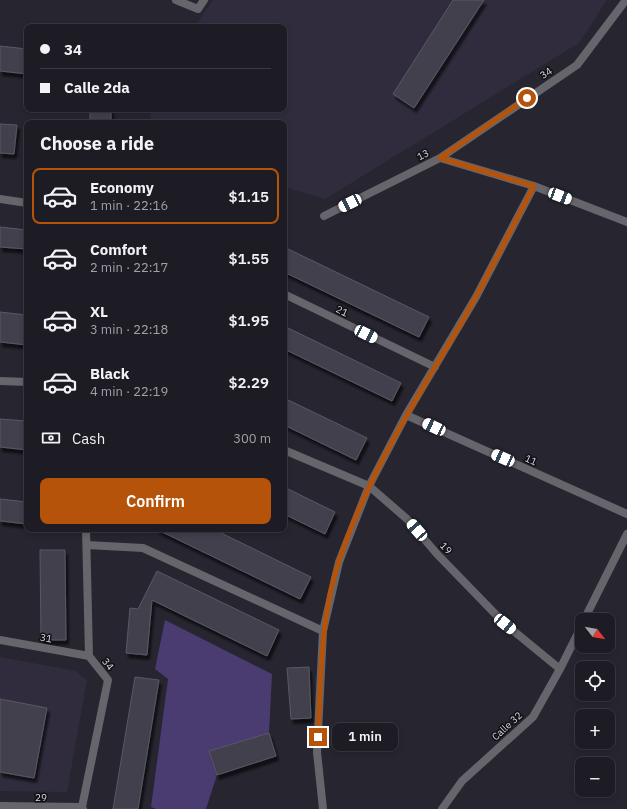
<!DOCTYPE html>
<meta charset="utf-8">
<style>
:root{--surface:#1d1c24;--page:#2a2931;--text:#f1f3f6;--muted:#a0a1a6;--line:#3b3a41;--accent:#b45309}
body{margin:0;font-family:"IBM Plex Sans",sans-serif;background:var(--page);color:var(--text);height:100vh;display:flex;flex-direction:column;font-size:15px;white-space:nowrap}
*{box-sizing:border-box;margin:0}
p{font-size:13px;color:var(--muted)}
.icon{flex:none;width:22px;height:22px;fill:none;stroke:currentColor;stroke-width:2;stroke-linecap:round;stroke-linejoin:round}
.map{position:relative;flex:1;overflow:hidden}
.side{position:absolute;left:24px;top:120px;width:263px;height:412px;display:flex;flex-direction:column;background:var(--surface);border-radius:8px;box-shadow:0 2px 6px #0003,0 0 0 1px var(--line)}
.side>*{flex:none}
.banner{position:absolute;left:24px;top:24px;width:263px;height:88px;border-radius:8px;box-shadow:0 2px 6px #0003,0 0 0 1px var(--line);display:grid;align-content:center;height:88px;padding:0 16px;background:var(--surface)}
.needle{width:26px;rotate:121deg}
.buttons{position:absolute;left:575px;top:613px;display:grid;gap:8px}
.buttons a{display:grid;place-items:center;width:40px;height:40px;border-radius:8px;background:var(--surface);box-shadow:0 2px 6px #0003,0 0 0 1px var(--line);font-size:20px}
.end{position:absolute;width:18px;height:18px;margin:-9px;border:5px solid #b45309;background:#fff;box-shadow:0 0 0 2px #fff}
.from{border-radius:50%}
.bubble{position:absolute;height:28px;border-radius:8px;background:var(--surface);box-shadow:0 2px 6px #0003,0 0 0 1px var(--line);font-size:13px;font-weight:600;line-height:28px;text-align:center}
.car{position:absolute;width:12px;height:24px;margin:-12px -6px;border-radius:5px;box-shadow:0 0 3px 1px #0007;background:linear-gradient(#fff 24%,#345 0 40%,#fff 0 76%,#345 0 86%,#fff 0)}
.banner b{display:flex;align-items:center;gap:14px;height:38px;font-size:15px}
.banner b+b{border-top:1px solid var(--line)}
.banner i{width:10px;height:10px;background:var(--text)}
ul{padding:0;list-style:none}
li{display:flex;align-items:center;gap:12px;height:56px;margin:0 8px 6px;padding:0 8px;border:2px solid transparent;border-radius:8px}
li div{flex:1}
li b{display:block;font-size:15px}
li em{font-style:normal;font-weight:600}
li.selected{border-color:var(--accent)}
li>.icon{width:36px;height:36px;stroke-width:1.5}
h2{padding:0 16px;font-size:18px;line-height:48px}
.pay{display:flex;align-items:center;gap:10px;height:44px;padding:0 16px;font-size:15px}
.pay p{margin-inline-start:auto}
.button{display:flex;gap:8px;margin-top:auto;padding:8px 16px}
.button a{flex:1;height:46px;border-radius:8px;background:var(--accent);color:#fff;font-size:16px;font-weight:600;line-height:46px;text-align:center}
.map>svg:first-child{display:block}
.built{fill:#302c3d}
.green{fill:#4a3b71}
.building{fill:#43414d;stroke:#5a5764;filter:url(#shadow)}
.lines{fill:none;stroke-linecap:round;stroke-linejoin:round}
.street{stroke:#66656b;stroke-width:8}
.route{stroke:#b45309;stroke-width:5}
.labels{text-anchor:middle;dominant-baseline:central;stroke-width:3;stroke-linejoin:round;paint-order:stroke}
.street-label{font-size:10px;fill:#dad9e1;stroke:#100f14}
</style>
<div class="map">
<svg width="627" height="809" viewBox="0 0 627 809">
<defs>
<filter id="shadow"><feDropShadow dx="2.5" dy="4.5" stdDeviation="1" flood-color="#0009"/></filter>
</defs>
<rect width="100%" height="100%" fill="#272530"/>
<path class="built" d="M213 0H607L579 43 325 199 284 187V123H151L150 109H284V27H194Z
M0 657 76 671 87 680 67 792 0 791Z"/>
<path class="green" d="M165 620 272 674 269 733 210 752 217 775 206 809H156L151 807 168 679 155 669Z"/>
<path class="building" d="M453 0H484L414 108 393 94Z
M0 46 27 49V74L0 71Z
M90 109H111V123H90Z
M0 124 17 125 14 154 0 153Z
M0 227 27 230V249L0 247Z
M284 247 429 317 419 337 284 272Z
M0 312 27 315V345L0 342Z
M284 326 401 383 392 401 284 349Z
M284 398 367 438 356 460 284 425Z
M0 419 27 421V450L0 447Z
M284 487 335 512 325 534 284 514Z
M0 499 27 502V524L0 521Z
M156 529H213L311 577 300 599Z
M40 550H65L66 640H41Z
M157 571 279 630 267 656 152 600 147 655 126 653 130 608 138 609Z
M309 667 311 718 291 719 287 668Z
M135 677 159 680 138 809H113Z
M0 699 47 708 34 778 0 772Z
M269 733 276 756 217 775 209 751Z"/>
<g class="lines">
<path class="street" d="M176 0 198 9 204 0
M440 158 577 65 626 0
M0 199 27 203
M324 216 440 158 534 186 627 222
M284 294 435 367
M0 381 27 382
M406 415 627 514
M284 450 369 486 407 519 437 554 505 624 560 669
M87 545 143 548 323 631
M584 620 627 534
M0 640 89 656
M0 806 82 807
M83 809 82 807 108 680 89 656 86 529
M323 809 317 752 323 631 339 562 369 486 406 415 476 297 534 186
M442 809 462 781 533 717 560 669 582 625"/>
</g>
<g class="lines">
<path class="route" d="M318 737C321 678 320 617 339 561 368 474 417 398 463 320 488 276 510 231 534 186L440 158 527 98"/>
</g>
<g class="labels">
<g class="street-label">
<text transform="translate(546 73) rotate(-34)">34</text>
<text transform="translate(423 155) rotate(-27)">13</text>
<text transform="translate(342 311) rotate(26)">21</text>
<text transform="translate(531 460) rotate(24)">11</text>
<text transform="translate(446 548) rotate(47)">19</text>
<text transform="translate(46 638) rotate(10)">31</text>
<text transform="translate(108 664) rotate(51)">34</text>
<text transform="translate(507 726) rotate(-42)">Calle 32</text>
<text x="41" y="797">29</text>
</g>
</g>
</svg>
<div class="buttons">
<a><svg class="needle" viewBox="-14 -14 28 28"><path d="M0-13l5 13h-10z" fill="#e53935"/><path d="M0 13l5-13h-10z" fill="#a0a1a6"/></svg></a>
<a><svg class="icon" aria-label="locate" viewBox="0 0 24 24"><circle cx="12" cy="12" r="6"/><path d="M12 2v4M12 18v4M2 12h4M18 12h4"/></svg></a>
<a>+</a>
<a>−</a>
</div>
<i class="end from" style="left:527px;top:98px"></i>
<i class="end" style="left:318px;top:737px"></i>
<div class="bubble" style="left:332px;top:723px;width:66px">1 min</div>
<i class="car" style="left:560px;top:196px;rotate:111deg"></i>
<i class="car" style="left:350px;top:203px;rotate:244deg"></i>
<i class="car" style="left:366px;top:334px;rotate:116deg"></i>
<i class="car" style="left:434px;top:427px;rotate:295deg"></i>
<i class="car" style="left:503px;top:458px;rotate:294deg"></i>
<i class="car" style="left:417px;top:530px;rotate:319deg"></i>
<i class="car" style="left:505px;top:624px;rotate:129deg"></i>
<div class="banner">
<b><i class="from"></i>34</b>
<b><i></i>Calle 2da</b>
</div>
<section class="side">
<h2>Choose a ride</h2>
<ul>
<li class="selected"><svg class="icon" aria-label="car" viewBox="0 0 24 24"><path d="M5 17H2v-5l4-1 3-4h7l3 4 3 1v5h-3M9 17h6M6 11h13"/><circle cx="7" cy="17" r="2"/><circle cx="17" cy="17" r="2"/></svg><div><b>Economy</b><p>1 min · 22:16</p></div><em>$1.15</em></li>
<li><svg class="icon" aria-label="car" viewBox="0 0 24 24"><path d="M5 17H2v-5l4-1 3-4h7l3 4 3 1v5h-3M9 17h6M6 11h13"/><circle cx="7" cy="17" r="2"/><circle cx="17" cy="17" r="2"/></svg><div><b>Comfort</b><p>2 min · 22:17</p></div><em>$1.55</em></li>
<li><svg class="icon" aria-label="car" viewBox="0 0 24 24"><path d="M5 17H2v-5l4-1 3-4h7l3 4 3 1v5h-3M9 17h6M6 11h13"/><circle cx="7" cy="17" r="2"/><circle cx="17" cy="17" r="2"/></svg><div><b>XL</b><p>3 min · 22:18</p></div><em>$1.95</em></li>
<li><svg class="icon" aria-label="car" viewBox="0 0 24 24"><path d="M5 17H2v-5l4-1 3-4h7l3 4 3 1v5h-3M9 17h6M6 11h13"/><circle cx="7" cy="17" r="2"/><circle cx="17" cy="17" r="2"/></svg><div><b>Black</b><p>4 min · 22:19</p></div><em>$2.29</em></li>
</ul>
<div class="pay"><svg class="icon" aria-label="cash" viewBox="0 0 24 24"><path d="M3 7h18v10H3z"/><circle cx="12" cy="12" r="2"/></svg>Cash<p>300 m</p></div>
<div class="button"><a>Confirm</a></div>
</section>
</div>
